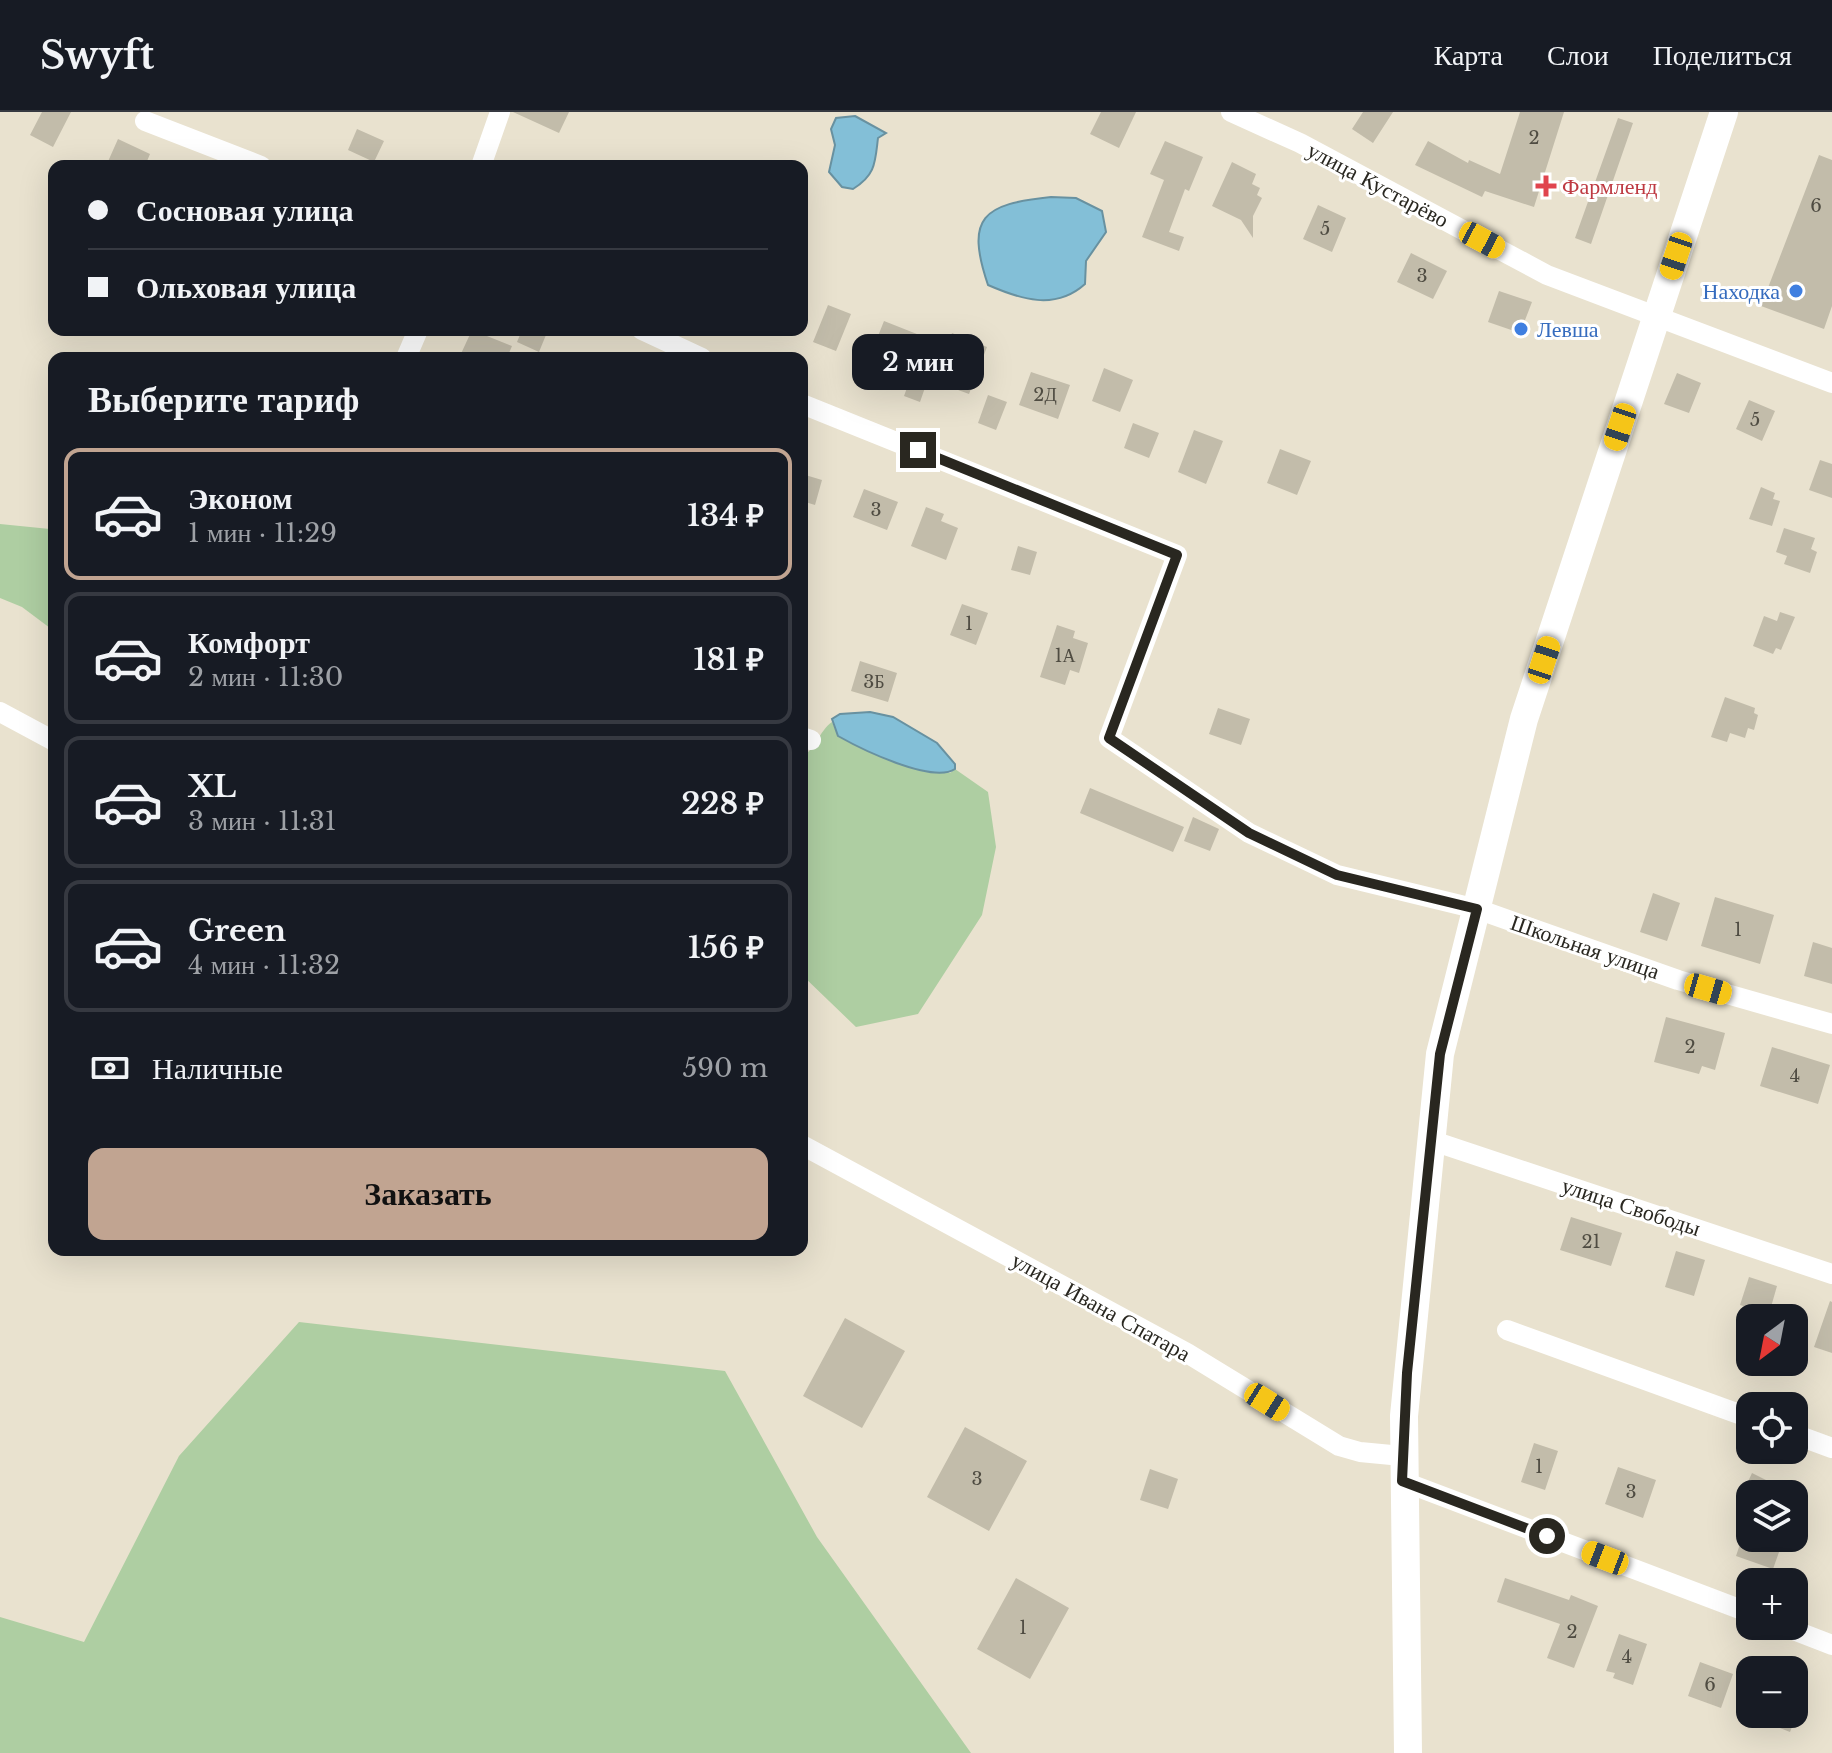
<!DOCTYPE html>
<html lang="ru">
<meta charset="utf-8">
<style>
:root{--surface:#171b24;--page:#242831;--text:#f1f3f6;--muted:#9ea1a6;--line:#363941;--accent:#c1a491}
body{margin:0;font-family:"Libre Baskerville",serif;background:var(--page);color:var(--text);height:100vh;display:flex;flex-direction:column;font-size:30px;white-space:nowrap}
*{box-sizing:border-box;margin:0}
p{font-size:26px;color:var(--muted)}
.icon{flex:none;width:44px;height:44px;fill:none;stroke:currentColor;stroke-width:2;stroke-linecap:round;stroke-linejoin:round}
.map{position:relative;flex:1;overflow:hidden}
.details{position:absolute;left:48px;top:240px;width:760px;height:904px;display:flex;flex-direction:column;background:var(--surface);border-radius:16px;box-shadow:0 8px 32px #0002}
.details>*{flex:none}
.banner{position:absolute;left:48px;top:48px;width:760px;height:176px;border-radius:16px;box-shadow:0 8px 32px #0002;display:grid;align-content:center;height:176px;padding:0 40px;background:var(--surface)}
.needle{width:52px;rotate:212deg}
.fabs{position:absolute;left:1736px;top:1192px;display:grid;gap:16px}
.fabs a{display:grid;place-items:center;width:72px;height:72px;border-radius:16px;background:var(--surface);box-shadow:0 8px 32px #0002;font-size:40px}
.end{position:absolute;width:36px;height:36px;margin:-18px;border:10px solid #292720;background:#fff;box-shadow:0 0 0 4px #fff}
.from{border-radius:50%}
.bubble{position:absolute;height:56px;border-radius:16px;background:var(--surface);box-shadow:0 8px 32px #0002;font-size:26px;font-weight:600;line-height:56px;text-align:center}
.car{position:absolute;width:24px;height:48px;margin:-24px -12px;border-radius:10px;box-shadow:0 0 6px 2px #0007;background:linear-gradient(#f5c518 24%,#345 0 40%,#f5c518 0 76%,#345 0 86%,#f5c518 0)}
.banner b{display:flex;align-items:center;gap:28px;height:76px;font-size:30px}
.banner b+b{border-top:2px solid var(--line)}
.banner i{width:20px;height:20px;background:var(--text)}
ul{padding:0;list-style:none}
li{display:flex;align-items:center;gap:24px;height:132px;margin:0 16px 12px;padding:0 24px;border:4px solid var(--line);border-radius:16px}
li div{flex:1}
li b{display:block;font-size:30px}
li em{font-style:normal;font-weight:600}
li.active{border-color:var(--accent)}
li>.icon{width:72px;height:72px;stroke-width:1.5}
h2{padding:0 40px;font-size:36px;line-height:96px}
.pay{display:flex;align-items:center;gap:20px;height:88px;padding:0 40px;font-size:30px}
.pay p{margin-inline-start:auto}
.primary-button{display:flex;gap:16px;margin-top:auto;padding:16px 40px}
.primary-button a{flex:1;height:92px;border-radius:16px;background:var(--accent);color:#111;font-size:32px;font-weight:600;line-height:92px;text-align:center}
header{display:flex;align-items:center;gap:48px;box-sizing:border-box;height:112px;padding:0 40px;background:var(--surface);border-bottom:2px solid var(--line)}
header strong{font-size:38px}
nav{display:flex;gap:44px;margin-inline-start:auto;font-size:28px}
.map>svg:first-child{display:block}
.green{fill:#aecea2}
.water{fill:#83bfd7;stroke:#6891a0;stroke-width:2}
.building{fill:#c2bcaa}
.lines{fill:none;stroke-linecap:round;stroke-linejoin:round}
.street{stroke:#fff;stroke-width:20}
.secondary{stroke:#fff;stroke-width:28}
.route{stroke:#292720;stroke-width:10}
.health-dot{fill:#e0444e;stroke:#fff;stroke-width:3}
.shop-dot{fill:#3f7fe0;stroke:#fff;stroke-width:3}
.labels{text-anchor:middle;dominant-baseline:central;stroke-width:6;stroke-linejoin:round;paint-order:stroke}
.number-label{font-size:18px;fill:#4f4c42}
.street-label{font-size:22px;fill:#292720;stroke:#fff}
.health-label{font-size:22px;fill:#be3a42;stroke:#fff;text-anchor:start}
.shop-label{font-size:22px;fill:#366cbe;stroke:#fff;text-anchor:end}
</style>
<header>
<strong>Swyft</strong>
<nav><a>Карта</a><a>Слои</a><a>Поделиться</a></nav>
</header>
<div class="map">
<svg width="1832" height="1641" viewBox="0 0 1832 1641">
<rect width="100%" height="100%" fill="#e9e2cf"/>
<path class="green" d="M0 412 50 417 54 413V519L22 495 0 486Z
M832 610 838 624 950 661 955 657 988 680 996 735 982 803 918 902 856 915 802 863V644C815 639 819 619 832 610Z
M299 1210 725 1259 817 1425 971 1641H0V1505L84 1530 179 1344Z"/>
<path class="water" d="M855 4 886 21 878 26C875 50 876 63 853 77L842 75 829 60 835 33 831 17 836 6Z
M1051 85 1076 86 1102 99 1106 120 1086 149 1085 172C1055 199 1020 187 988 173 965 105 983 92 1051 85Z
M870 600 893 605 937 631 955 652V657C932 672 861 637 838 624L832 607 840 602Z"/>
<path class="building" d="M42 0H71L53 35 30 23Z
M513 0H569L559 21Z
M1101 0H1136L1119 36 1090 22Z
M1363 0H1393L1373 31 1352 17Z
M1520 0H1564L1534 95 1485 79 1482 85 1415 53 1428 29 1468 51 1469 48 1500 62Z
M1618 6 1633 11 1591 132 1575 126Z
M357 17 384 29 374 50 348 38Z
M118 27 150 42 145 54H106Z
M1165 29 1203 45 1189 79 1185 77 1169 120 1184 125 1179 139 1142 125 1164 68 1150 62Z
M1819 43 1832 48V194L1824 217 1761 194Z
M1232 50 1256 62 1252 72 1260 76 1257 83 1262 86 1253 104V126L1241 108 1212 94Z
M1318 93 1346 106 1332 140 1303 127Z
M1411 141 1447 159 1433 187 1397 170Z
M1499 179 1532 190 1520 221 1488 210Z
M828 193 851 202 836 239 813 230Z
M884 209 927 226 928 222 949 229 952 221 987 235 969 282 928 267 920 290 904 284 916 251 874 234Z
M472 218 512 234 507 246H459Z
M522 218H548L539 240 517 230Z
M1104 256 1133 268 1120 300 1092 289Z
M1031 260 1070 273 1058 307 1019 293Z
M1677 261 1701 271 1689 301 1664 292Z
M988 283 1007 290 996 318 978 311Z
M1749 288 1775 299 1762 329 1736 317Z
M1133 311 1159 321 1149 346 1124 336Z
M1194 318 1223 329 1206 372 1178 360Z
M1280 337 1311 349 1297 383 1267 371Z
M1820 348 1832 352V386L1809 378Z
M802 362 822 368 815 393 802 389Z
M1761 375 1775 381 1773 387 1780 389 1772 414 1749 407Z
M864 377 898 390 887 418 853 405Z
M926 395 944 402 941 409 958 416 946 448 911 434Z
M1784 416 1815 426 1811 437 1817 440 1810 461 1784 452 1787 444 1776 440Z
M1018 434 1037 440 1030 463 1011 458Z
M962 492 988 501 976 533 950 523Z
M1780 500 1795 505 1781 538 1776 536 1773 542 1753 534 1764 504 1777 509Z
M1057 513 1075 519 1073 526 1088 531 1079 561 1070 558 1065 573 1040 565Z
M860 549 897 561 888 590 851 579Z
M1725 585 1755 596 1754 601 1758 603 1754 618 1748 616 1745 626 1730 621 1727 630 1711 625Z
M1218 596 1250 607 1241 633 1209 622Z
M1090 676 1184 715 1173 740 1080 701Z
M1193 705 1219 717 1210 739 1184 729Z
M1653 781 1680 791 1667 829 1640 820Z
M1715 785 1774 803 1760 852 1701 834Z
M1813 830 1832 836V872L1804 864Z
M1666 905 1725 921 1715 958 1702 954 1699 962 1654 950Z
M1772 935 1830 953 1818 992 1760 974Z
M1571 1105 1622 1121 1611 1154 1560 1138Z
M1676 1139 1705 1148 1694 1184 1665 1175Z
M1749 1165 1777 1174 1769 1202 1740 1193Z
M1830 1189 1832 1190V1241L1814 1235Z
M845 1206 905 1239 862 1316 803 1284Z
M965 1315 1027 1349 989 1419 927 1385Z
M1534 1331 1558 1339 1545 1378 1521 1370Z
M1618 1355 1656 1368 1643 1406 1605 1392Z
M1150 1357 1178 1367 1168 1397 1140 1388Z
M1752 1361 1768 1369 1761 1382 1745 1376Z
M1742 1426H1784L1773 1457 1736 1444Z
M1016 1466 1069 1496 1030 1567 977 1537Z
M1505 1466 1569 1488 1571 1483 1598 1494 1574 1556 1547 1546 1560 1512 1497 1490Z
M1619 1522 1647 1532 1633 1573 1613 1566 1615 1561 1606 1559Z
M1700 1550 1733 1562 1721 1596 1688 1584Z
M1744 1602H1797L1790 1620Z"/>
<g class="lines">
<path class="street" d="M1231 0 1300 31 1547 163 1832 271
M145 9 261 54
M481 54 500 0
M642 218 702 246
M406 246 418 218
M802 292 1177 443 1109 626 1249 721 1337 763 1477 797 1678 868 1832 912
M0 600 54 629
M802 625 811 628
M1430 1028 1832 1162
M802 1033 1187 1241 1339 1334 1360 1340 1402 1344
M1507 1218 1750 1306
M1794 1322 1832 1336
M1402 1369 1750 1501
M1783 1514 1832 1533"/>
<path class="secondary" d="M1408 1641 1404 1304 1440 942 1524 607 1724 0"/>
</g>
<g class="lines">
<path class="route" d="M918 338 1177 443 1109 626 1249 721 1337 763 1477 797 1440 942 1407 1261 1402 1369 1547 1424"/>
</g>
<path class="health-dot" d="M1542 62h8v8h8v8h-8v8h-8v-8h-8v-8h8z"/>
<g class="shop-dot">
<circle cx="1796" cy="179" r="8"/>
<circle cx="1521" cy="217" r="8"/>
</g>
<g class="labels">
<g class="number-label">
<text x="1534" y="26">2</text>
<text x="1816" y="94">6</text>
<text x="1325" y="117">5</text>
<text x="1422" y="164">3</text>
<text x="1045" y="283">2Д</text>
<text x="1755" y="308">5</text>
<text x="876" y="398">3</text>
<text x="969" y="512">1</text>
<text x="1065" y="544">1А</text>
<text x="874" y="570">3Б</text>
<text x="1738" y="818">1</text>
<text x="1690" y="935">2</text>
<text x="1795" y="964">4</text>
<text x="1591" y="1130">21</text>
<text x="1539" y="1355">1</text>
<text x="977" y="1367">3</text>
<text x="1631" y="1380">3</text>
<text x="1023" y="1516">1</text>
<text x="1572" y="1520">2</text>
<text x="1627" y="1545">4</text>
<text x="1710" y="1573">6</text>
</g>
<g class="street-label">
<text transform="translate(1378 73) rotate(28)">улица Кустарёво</text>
<text transform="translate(1585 835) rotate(19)">Школьная улица</text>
<text transform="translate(1631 1095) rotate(18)">улица Свободы</text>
<text transform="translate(1101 1195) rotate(29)">улица Ивана Спатара</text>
</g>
<g class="health-label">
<text x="1562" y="74">Фармленд</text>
</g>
<g class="shop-label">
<text x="1780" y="179">Находка</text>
<text x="1537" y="217" text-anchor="start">Левша</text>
</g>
</g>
</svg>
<div class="fabs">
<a><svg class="needle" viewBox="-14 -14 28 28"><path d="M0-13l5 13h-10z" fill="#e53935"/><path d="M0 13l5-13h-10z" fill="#9ea1a6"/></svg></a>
<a><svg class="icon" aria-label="locate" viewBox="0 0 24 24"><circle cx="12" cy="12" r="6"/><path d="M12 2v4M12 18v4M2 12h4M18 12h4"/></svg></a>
<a><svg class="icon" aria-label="layers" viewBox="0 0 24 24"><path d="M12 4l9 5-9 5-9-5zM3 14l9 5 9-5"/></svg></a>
<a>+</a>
<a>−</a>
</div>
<i class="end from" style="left:1547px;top:1424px"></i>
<i class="end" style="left:918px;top:338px"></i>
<div class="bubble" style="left:852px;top:222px;width:132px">2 мин</div>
<i class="car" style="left:1482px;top:128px;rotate:118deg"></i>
<i class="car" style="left:1676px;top:144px;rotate:198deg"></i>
<i class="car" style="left:1620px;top:315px;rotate:198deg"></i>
<i class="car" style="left:1544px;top:548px;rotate:18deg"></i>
<i class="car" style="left:1708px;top:877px;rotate:106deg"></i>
<i class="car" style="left:1267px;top:1290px;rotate:122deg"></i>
<i class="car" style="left:1605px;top:1446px;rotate:291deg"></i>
<div class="banner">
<b><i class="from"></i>Сосновая улица</b>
<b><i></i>Ольховая улица</b>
</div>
<section class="details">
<h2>Выберите тариф</h2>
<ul>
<li class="active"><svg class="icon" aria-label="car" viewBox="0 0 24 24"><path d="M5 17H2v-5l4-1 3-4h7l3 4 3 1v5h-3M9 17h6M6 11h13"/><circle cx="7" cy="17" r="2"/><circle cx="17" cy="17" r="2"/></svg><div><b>Эконом</b><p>1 мин · 11:29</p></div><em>134 ₽</em></li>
<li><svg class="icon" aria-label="car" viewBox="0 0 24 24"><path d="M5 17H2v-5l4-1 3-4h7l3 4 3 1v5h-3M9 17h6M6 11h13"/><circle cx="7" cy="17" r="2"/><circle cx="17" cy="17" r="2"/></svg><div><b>Комфорт</b><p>2 мин · 11:30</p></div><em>181 ₽</em></li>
<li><svg class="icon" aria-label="car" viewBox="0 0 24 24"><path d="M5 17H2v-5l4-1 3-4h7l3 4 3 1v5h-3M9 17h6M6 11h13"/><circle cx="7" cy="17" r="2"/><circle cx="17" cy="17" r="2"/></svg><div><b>XL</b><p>3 мин · 11:31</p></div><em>228 ₽</em></li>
<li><svg class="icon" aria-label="car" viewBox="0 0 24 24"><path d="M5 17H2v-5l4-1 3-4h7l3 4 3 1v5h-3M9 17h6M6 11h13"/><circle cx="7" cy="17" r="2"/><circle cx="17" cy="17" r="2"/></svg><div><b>Green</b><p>4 мин · 11:32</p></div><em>156 ₽</em></li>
</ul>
<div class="pay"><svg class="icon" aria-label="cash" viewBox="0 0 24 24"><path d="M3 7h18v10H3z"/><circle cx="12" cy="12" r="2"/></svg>Наличные<p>590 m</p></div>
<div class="primary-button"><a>Заказать</a></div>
</section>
</div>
